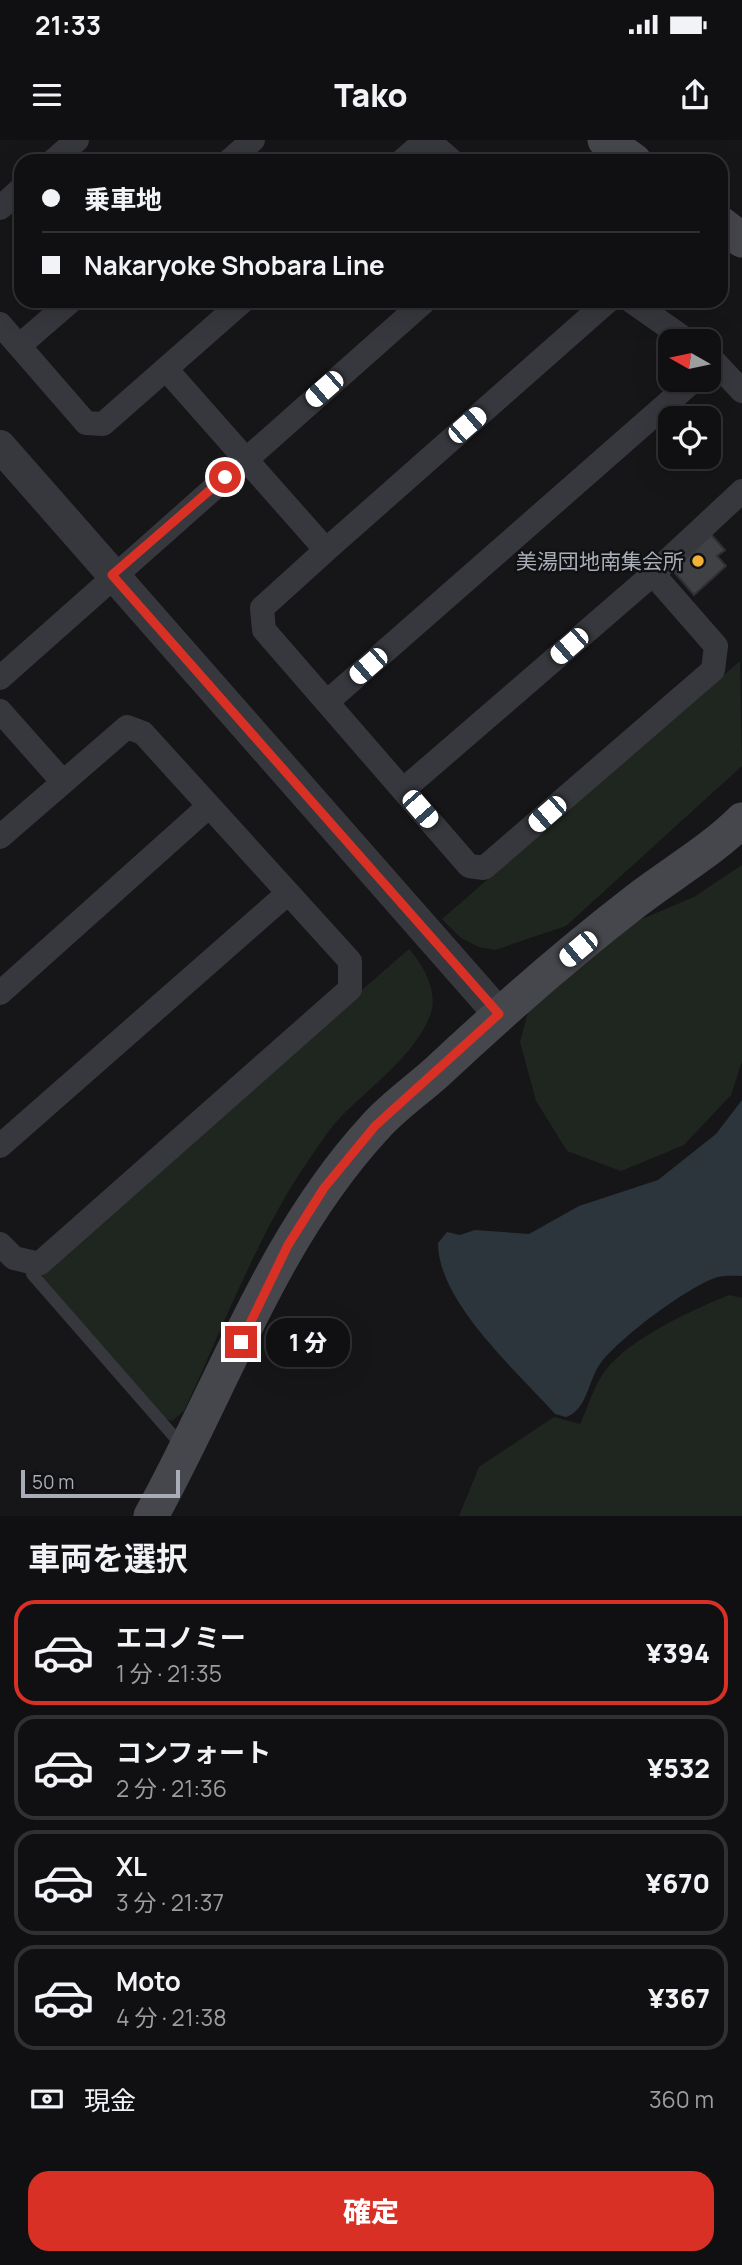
<!DOCTYPE html>
<html lang="ja">
<meta charset="utf-8">
<style>
:root{--surface:#101012;--page:#1e1e20;--text:#f1f3f6;--muted:#9c9d9f;--line:#303032;--accent:#d93025}
body{margin:0;font-family:Manrope,"Noto Sans JP",sans-serif;background:var(--page);color:var(--text);height:100vh;display:flex;flex-direction:column;font-size:26px;white-space:nowrap}
*{box-sizing:border-box;margin:0}
p{font-size:23px;color:var(--muted)}
.icon{flex:none;width:38px;height:38px;fill:none;stroke:currentColor;stroke-width:2;stroke-linecap:round;stroke-linejoin:round}
.map{position:relative;height:1376px;overflow:hidden}
.panel{display:flex;flex-direction:column;background:var(--surface);flex:1}
.panel>*{flex:none}
.top-card{position:absolute;left:14px;top:14px;width:714px;height:154px;border-radius:21px;box-shadow:0 7px 28px #0002,0 0 0 2px var(--line);display:grid;align-content:center;height:154px;padding:0 28px;background:var(--surface)}
.needle{width:46px;rotate:279deg}
.controls{position:absolute;left:658px;top:189px;display:grid;gap:14px}
.controls a{display:grid;place-items:center;width:63px;height:63px;border-radius:14px;background:var(--surface);box-shadow:0 7px 28px #0002,0 0 0 2px var(--line);font-size:35px}
.scale{position:absolute;left:21px;bottom:18px;width:159px;box-sizing:border-box;padding-left:7px;border:4px solid #a8adb8;border-top:0;font-size:19px;line-height:24px;white-space:nowrap;color:#a8adb8;-webkit-text-stroke:5px #111113;paint-order:stroke}
.end{position:absolute;width:32px;height:32px;margin:-16px;border:9px solid #d93025;background:#fff;box-shadow:0 0 0 4px #fff}
.from{border-radius:50%}
.bubble{position:absolute;height:49px;border-radius:21px;background:var(--surface);box-shadow:0 7px 28px #0002,0 0 0 2px var(--line);font-size:23px;font-weight:800;line-height:49px;text-align:center}
.car{position:absolute;width:21px;height:42px;margin:-21px -10px;border-radius:9px;box-shadow:0 0 5px 2px #0007;background:linear-gradient(#fff 24%,#345 0 40%,#fff 0 76%,#345 0 86%,#fff 0)}
.top-card b{display:flex;align-items:center;gap:24px;height:66px;font-size:26px}
.top-card b+b{border-top:2px solid var(--line)}
.top-card i{width:18px;height:18px;background:var(--text)}
ul{padding:0;list-style:none}
li{display:flex;align-items:center;gap:21px;height:105px;margin:0 14px 10px;padding:0 14px;border:4px solid var(--line);border-radius:21px}
li div{flex:1}
li b{display:block;font-size:26px}
li em{font-style:normal;font-weight:800}
li.active{border-color:var(--accent)}
li>.icon{width:63px;height:63px;stroke-width:1.5}
h2{padding:0 28px;font-size:32px;line-height:84px}
.pay{display:flex;align-items:center;gap:18px;height:77px;padding:0 28px;font-size:26px}
.pay p{margin-inline-start:auto}
.cta{display:flex;gap:14px;margin-top:auto;padding:14px 28px}
.cta a{flex:1;height:80px;border-radius:21px;background:var(--accent);color:#fff;font-size:28px;font-weight:800;line-height:80px;text-align:center}
.status{display:flex;justify-content:space-between;align-items:center;height:49px;padding:0 35px;background:var(--surface);direction:ltr}
.status svg{height:19px;fill:currentColor}
header{display:flex;justify-content:space-between;align-items:center;height:91px;padding:0 28px;background:var(--surface);font-size:32px;font-weight:800}
.map>svg:first-child{display:block}
.green{fill:#1e261f}
.water{fill:#2c353c}
.building{fill:#404145;stroke:#303034;stroke-width:2}
.lines{fill:none;stroke-linecap:round;stroke-linejoin:round}
.service{stroke:#37383d;stroke-width:12}
.minor{stroke:#37383d;stroke-width:24}
.tertiary{stroke:#37383d;stroke-width:32}
.secondary{stroke:#45474d;stroke-width:35}
.route{stroke:#d93025;stroke-width:9}
.poi-dot{fill:#f2b134;stroke:#111113;stroke-width:2.5}
.labels{text-anchor:middle;dominant-baseline:central;stroke-width:5;stroke-linejoin:round;paint-order:stroke}
.poi-label{font-size:21px;fill:#a8adb8;stroke:#111113;text-anchor:end}
</style>
<div class="status"><b>21:33</b><svg viewBox="0 0 49 12"><path d="M0 12V9h3v3zM5 12V6h3v6zM10 12V3h3v9zM15 12V0h3v12zM26 1h20v11H26zM47 4h2v5h-2z"/></svg></div>
<header><svg class="icon" aria-label="menu" viewBox="0 0 24 24"><path d="M4 6h16M4 12h16M4 18h16"/></svg>Tako<svg class="icon" aria-label="share" viewBox="0 0 24 24"><path d="M12 15V3M7 8l5-5 5 5M5 13v7h14v-7"/></svg></header>
<div class="map">
<svg width="742" height="1376" viewBox="0 0 742 1376">
<rect width="100%" height="100%" fill="#161618"/>
<path class="green" d="M740 521 742 626 566 786 495 810 479 807 461 798 442 779Z
M742 725V921L731 955 684 1005 621 1031 567 1011 536 961 520 902 529 868 625 786 694 757Z
M409 809C424 826 439 852 430 876 413 918 369 947 338 980 328 991 319 1005 310 1018 260 1089 221 1192 184 1271L172 1281 162 1278 41 1138 192 998Z
M729 1155 742 1158V1376H459L479 1327 554 1277 580 1284C588 1267 594 1245 605 1231 630 1198 692 1170 729 1155Z"/>
<path class="water" d="M742 960V1136C734 1136 723 1135 715 1138 686 1148 618 1199 600 1224 588 1241 587 1270 566 1277L555 1274C517 1231 438 1162 438 1103L447 1092 460 1095 475 1090 529 1094 579 1066 658 1040 716 994Z"/>
<path class="building" d="M708 391 725 410 717 416 726 426 694 455 669 426Z"/>
<g class="lines">
<path class="service" d="M32 1134 184 1308"/>
<path class="minor" d="M428 0 452 21
M53 21 77 0
M229 21 253 0
M402 21 426 0
M0 68 21 49
M631 161 688 201
M0 184 86 283 103 284 243 161
M19 206 71 161
M709 216 742 251
M166 229 326 410 262 468 264 490 469 726 484 728 713 530 716 506 653 434 742 351
M326 410 608 161
M0 538 425 161
M327 562 694 240
M0 571 63 642
M403 650 653 434
M0 697 127 587 143 593 350 821V849L39 1124 14 1118 0 1104
M0 853 209 666
M0 1006 288 753"/>
<path class="tertiary" d="M0 306 499 874"/>
<path class="secondary" d="M605 0 634 21
M721 84 742 100
M151 1376C223 1246 272 1099 374 988 392 967 416 951 437 932 501 872 567 814 637 760 672 733 711 711 742 680"/>
</g>
<g class="lines">
<path class="route" d="M225 337 112 435 499 874 375 986 324 1048 288 1105 241 1202"/>
</g>
<circle class="poi-dot" cx="698" cy="421" r="7"/>
<g class="labels">
<g class="poi-label">
<text x="684" y="421">美湯団地南集会所</text>
</g>
</g>
</svg>
<div class="controls">
<a><svg class="needle" viewBox="-14 -14 28 28"><path d="M0-13l5 13h-10z" fill="#e53935"/><path d="M0 13l5-13h-10z" fill="#9c9d9f"/></svg></a>
<a><svg class="icon" aria-label="locate" viewBox="0 0 24 24"><circle cx="12" cy="12" r="6"/><path d="M12 2v4M12 18v4M2 12h4M18 12h4"/></svg></a>
</div>
<div class="scale">50 m</div>
<i class="end from" style="left:225px;top:337px"></i>
<i class="end" style="left:241px;top:1202px"></i>
<div class="bubble" style="left:266px;top:1178px;width:84px">1 分</div>
<i class="car" style="left:324px;top:249px;rotate:229deg"></i>
<i class="car" style="left:467px;top:285px;rotate:49deg"></i>
<i class="car" style="left:569px;top:506px;rotate:229deg"></i>
<i class="car" style="left:368px;top:526px;rotate:229deg"></i>
<i class="car" style="left:420px;top:669px;rotate:139deg"></i>
<i class="car" style="left:547px;top:674px;rotate:229deg"></i>
<i class="car" style="left:578px;top:809px;rotate:230deg"></i>
<div class="top-card">
<b><i class="from"></i>乗車地</b>
<b><i></i>Nakaryoke Shobara Line</b>
</div>
</div>
<section class="panel">
<h2>車両を選択</h2>
<ul>
<li class="active"><svg class="icon" aria-label="car" viewBox="0 0 24 24"><path d="M5 17H2v-5l4-1 3-4h7l3 4 3 1v5h-3M9 17h6M6 11h13"/><circle cx="7" cy="17" r="2"/><circle cx="17" cy="17" r="2"/></svg><div><b>エコノミー</b><p>1 分 · 21:35</p></div><em>¥394</em></li>
<li><svg class="icon" aria-label="car" viewBox="0 0 24 24"><path d="M5 17H2v-5l4-1 3-4h7l3 4 3 1v5h-3M9 17h6M6 11h13"/><circle cx="7" cy="17" r="2"/><circle cx="17" cy="17" r="2"/></svg><div><b>コンフォート</b><p>2 分 · 21:36</p></div><em>¥532</em></li>
<li><svg class="icon" aria-label="car" viewBox="0 0 24 24"><path d="M5 17H2v-5l4-1 3-4h7l3 4 3 1v5h-3M9 17h6M6 11h13"/><circle cx="7" cy="17" r="2"/><circle cx="17" cy="17" r="2"/></svg><div><b>XL</b><p>3 分 · 21:37</p></div><em>¥670</em></li>
<li><svg class="icon" aria-label="car" viewBox="0 0 24 24"><path d="M5 17H2v-5l4-1 3-4h7l3 4 3 1v5h-3M9 17h6M6 11h13"/><circle cx="7" cy="17" r="2"/><circle cx="17" cy="17" r="2"/></svg><div><b>Moto</b><p>4 分 · 21:38</p></div><em>¥367</em></li>
</ul>
<div class="pay"><svg class="icon" aria-label="cash" viewBox="0 0 24 24"><path d="M3 7h18v10H3z"/><circle cx="12" cy="12" r="2"/></svg>現金<p>360 m</p></div>
<div class="cta"><a>確定</a></div>
</section>
